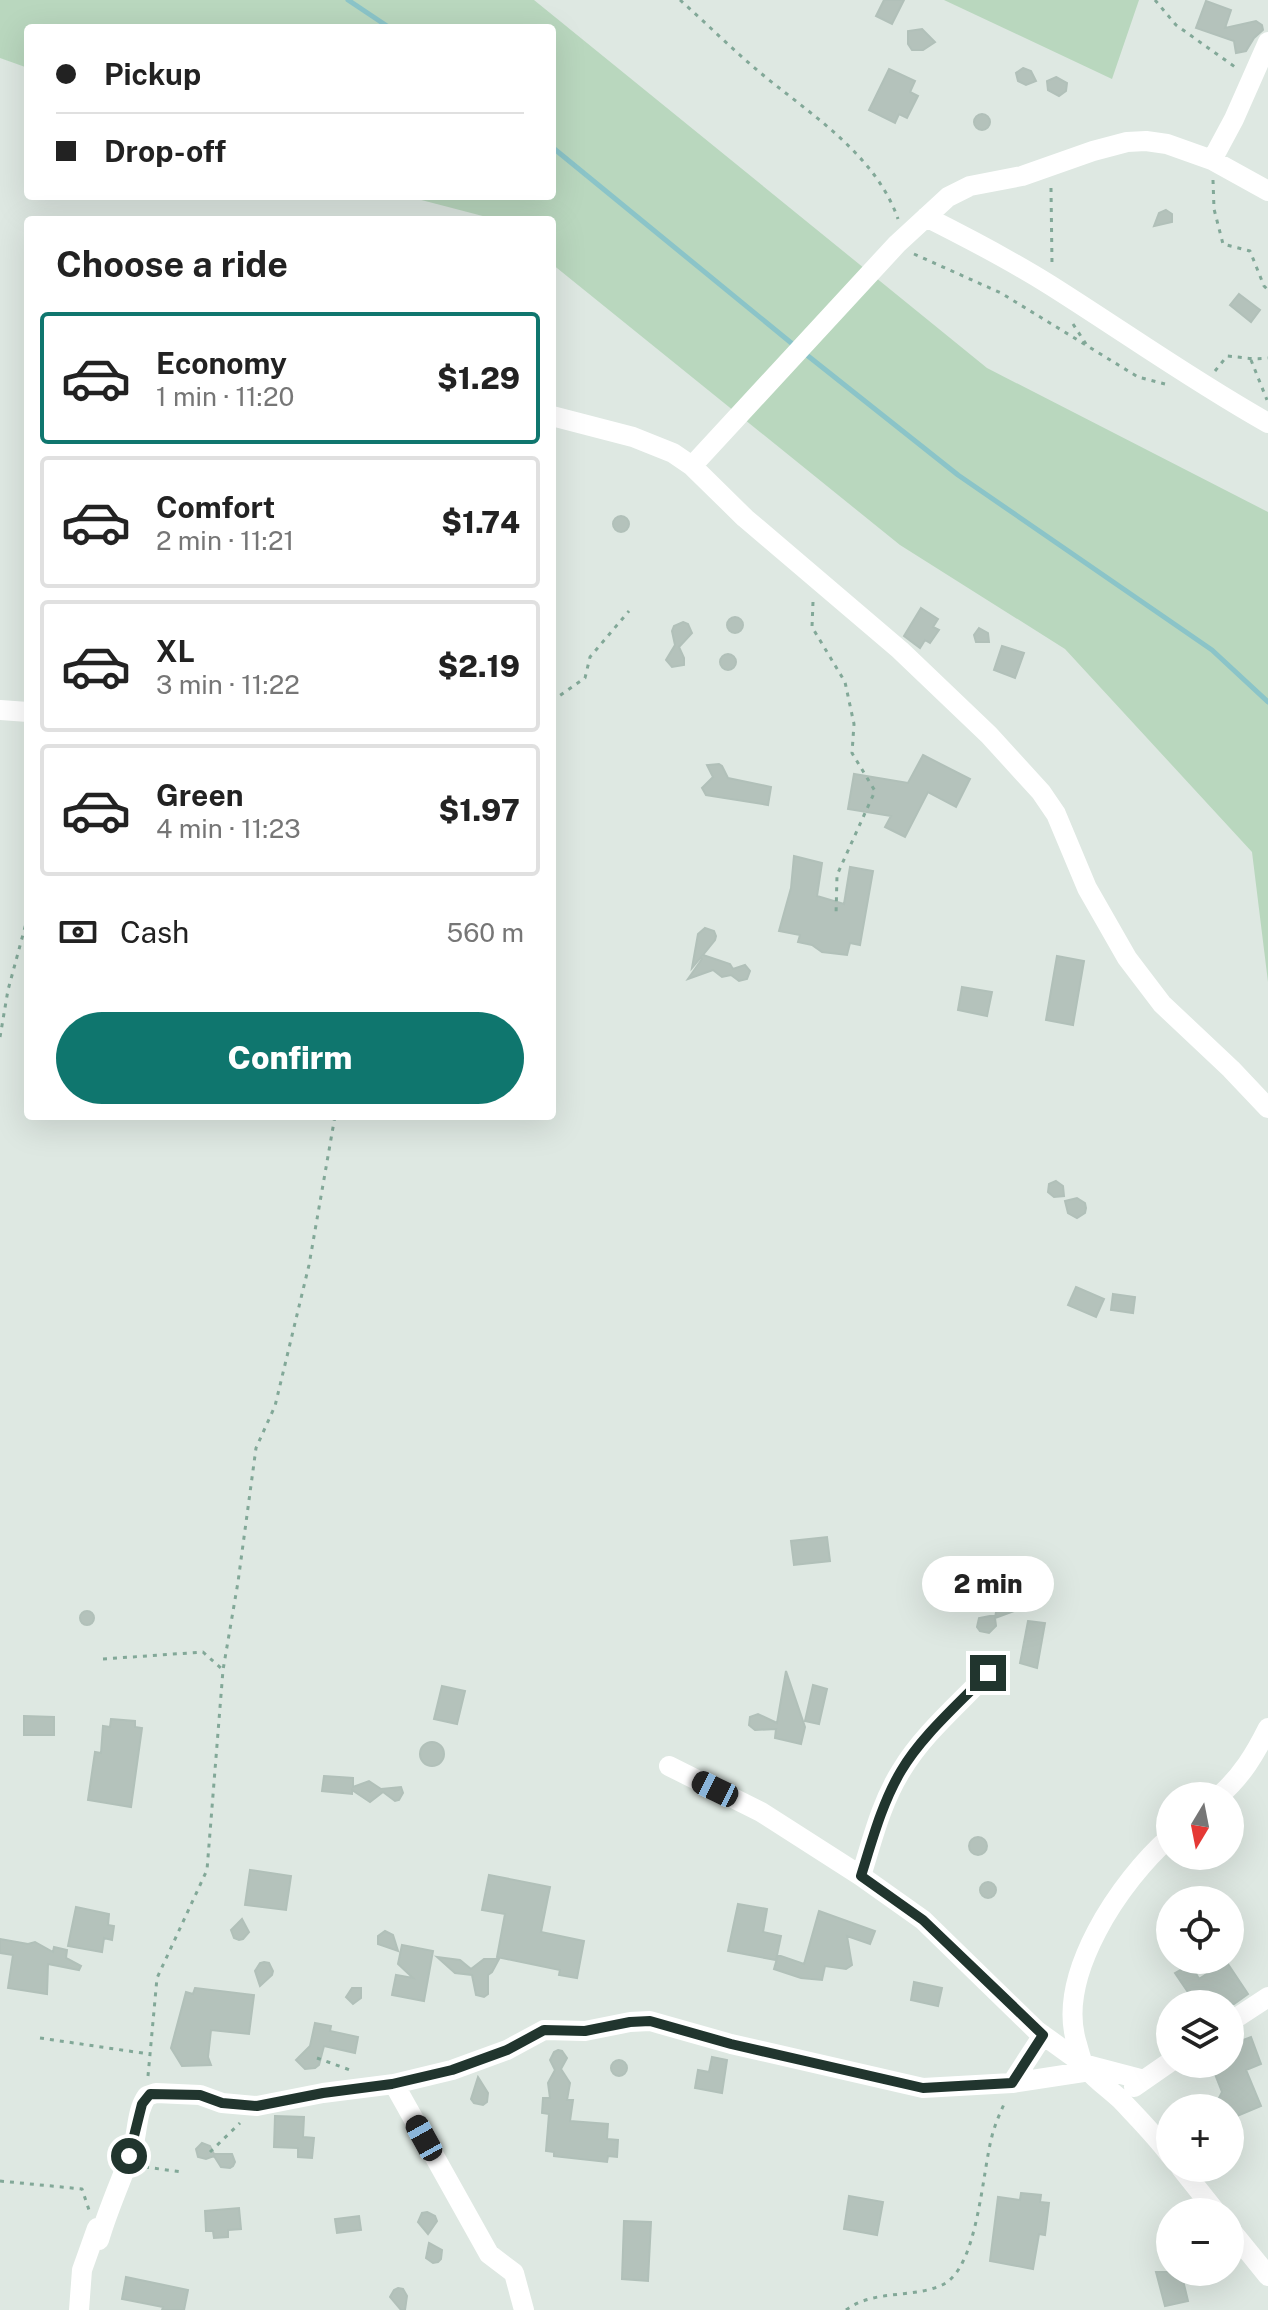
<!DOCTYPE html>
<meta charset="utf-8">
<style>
:root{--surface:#fff;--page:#f6f6f6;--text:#222;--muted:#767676;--line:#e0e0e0;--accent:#0f766e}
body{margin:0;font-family:"Public Sans",sans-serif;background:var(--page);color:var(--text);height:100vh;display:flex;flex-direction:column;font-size:30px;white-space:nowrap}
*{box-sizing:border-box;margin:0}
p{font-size:26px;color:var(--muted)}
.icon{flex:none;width:44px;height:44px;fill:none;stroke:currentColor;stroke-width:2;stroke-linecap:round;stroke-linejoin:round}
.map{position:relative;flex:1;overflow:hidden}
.details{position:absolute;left:24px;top:216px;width:532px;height:904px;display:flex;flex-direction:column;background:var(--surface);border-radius:8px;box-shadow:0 8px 32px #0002}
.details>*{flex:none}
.banner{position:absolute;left:24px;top:24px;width:532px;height:176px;border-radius:8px;box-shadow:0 8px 32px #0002;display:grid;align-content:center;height:176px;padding:0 32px;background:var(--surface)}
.needle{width:52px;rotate:190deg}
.fabs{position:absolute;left:1156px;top:1782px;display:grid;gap:16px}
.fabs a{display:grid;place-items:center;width:88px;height:88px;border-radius:50%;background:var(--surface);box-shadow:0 8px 32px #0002;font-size:40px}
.end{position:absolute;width:36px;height:36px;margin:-18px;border:10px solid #21352e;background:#fff;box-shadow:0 0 0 4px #fff}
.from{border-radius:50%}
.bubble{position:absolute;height:56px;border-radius:28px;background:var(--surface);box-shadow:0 8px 32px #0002;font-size:26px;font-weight:800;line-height:56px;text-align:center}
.car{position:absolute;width:24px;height:48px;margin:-24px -12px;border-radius:10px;box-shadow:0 0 6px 2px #0007;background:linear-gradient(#222 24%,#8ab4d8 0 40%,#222 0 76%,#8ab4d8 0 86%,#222 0)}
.banner b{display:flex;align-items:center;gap:28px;height:76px;font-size:30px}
.banner b+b{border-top:2px solid var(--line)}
.banner i{width:20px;height:20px;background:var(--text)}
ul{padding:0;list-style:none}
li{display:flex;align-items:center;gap:24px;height:132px;margin:0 16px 12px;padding:0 16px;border:4px solid var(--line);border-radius:8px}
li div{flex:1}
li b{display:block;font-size:30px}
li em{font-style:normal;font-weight:800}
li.current{border-color:var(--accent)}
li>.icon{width:72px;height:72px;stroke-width:1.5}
h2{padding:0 32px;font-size:36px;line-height:96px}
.pay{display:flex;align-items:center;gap:20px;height:88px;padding:0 32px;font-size:30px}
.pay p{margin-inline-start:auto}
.button{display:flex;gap:16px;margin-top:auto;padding:16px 32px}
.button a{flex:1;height:92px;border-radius:48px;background:var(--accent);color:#fff;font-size:32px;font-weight:800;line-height:92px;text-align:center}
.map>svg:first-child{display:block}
.green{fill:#b9d7be}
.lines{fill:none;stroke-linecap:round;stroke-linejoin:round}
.stream{stroke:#8bc4c8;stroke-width:5}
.building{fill:#b4c2bb;stroke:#b1c0b9;stroke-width:2}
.path{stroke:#82a898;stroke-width:3;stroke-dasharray:4 6;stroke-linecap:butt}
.minor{stroke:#fff;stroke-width:20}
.route{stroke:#21352e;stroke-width:10}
</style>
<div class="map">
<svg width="1268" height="2310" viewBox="0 0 1268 2310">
<rect width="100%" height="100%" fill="#dee8e2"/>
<path class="green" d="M0 0H534L987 368 1268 512V982L1252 852 1065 649 900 545 552 264V220H498L406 196H552V28H28V68L0 58Z
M944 0H1139L1112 79Z"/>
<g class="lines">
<path class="stream" d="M348 0 390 28
M552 147 795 346
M803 352 958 475 1212 650 1268 702"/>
</g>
<path class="building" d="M884 0H904L892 24 876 16Z
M1206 1 1231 10 1225 28 1256 21 1262 25 1263 30 1254 38 1246 51 1236 53 1234 41 1196 28Z
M922 29 935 42 923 50H912L908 44V31Z
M1023 68 1031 71 1036 81 1026 85 1018 81 1016 73Z
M889 69 915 81 910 92 918 96 907 118 899 114 895 123 869 110Z
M1056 77 1067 83 1066 91 1059 96 1048 90 1047 81Z
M974 122a8 8 0 1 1 16 0a8 8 0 1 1-16 0Z
M1166 210 1172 214V222L1154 226 1159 213Z
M1239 294 1260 310 1251 322 1230 305Z
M613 524a8 8 0 1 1 16 0a8 8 0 1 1-16 0Z
M921 608 938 619 933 627 939 630 930 643 925 640 920 648 904 636Z
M727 625a8 8 0 1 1 16 0a8 8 0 1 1-16 0Z
M683 622 688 624 692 633 679 647 684 658V665L672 667 666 660 675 645 672 631 674 626Z
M979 628 988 633 989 642H976L974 635Z
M1002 646 1024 653 1015 678 994 670Z
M720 662a8 8 0 1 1 16 0a8 8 0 1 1-16 0Z
M923 755 970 779 956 807 928 792 905 837 885 827 891 816 848 809 854 774 908 783Z
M719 764 722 766 728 778 771 787 768 805 706 795 702 788 713 777 707 765Z
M794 856 822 863 817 896 844 904 850 867 873 871 860 945 850 943 847 955 822 952 812 945 798 942 800 935 779 931 791 888Z
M705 928 714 931 716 936 715 940 703 955 730 964 733 969 745 965 750 971 747 979 739 981 731 975 722 977 713 970 688 979 702 959 701 957 692 968 698 934Z
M1057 956 1084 961 1073 1025 1046 1020Z
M962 987 992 992 987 1016 958 1010Z
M1056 1181 1063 1186 1064 1196 1054 1197 1048 1192 1049 1184Z
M1077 1198 1085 1203 1086 1208 1085 1213 1077 1218 1068 1213 1065 1201Z
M1076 1287 1104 1299 1096 1317 1068 1305Z
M1113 1294 1135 1297 1133 1313 1111 1310Z
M827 1537 830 1561 794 1565 791 1541Z
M1005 1596 1013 1600 1014 1611 995 1618 996 1626 989 1633 980 1631 977 1627 979 1618 995 1615V1618L998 1601Z
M80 1618a7 7 0 1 1 14 0a7 7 0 1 1-14 0Z
M1028 1621 1045 1623 1037 1668 1020 1663Z
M786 1671 805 1727 801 1744 775 1738 776 1729 755 1730 749 1725 750 1717 758 1714 777 1723Z
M813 1685 827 1689 819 1724 805 1721Z
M442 1686 465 1691 457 1724 434 1719Z
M24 1716 54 1717V1735H24Z
M111 1719 135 1721V1727L142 1728 131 1807 88 1800 95 1752 101 1753 103 1726 110 1727Z
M420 1754a12 12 0 1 1 24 0a12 12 0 1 1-24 0Z
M324 1776 353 1778V1787L369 1781 381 1789 401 1787 403 1793 399 1800 395 1801 383 1792 370 1802 352 1790V1794L322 1791Z
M969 1846a9 9 0 1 1 18 0a9 9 0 1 1-18 0Z
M250 1870 291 1876 286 1910 245 1905Z
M489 1875 550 1887 541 1932 584 1941 577 1978 559 1975 560 1970 497 1957 505 1914 482 1910Z
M980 1890a8 8 0 1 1 16 0a8 8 0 1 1-16 0Z
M738 1904 767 1909 763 1932 781 1936 776 1960 728 1951Z
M76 1907 109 1914 108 1925 114 1926 112 1940 104 1938 102 1952 68 1946Z
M819 1911 875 1931 870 1944 847 1936 852 1965 846 1969 825 1966 822 1980 801 1978 774 1969 778 1955 804 1964Z
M242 1919 249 1932 243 1939 239 1940 234 1938 231 1930Z
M385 1931 393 1935 398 1951 378 1944V1936Z
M0 1939 28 1944 35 1942 53 1952 54 1947 67 1950 66 1958 81 1966 79 1970 48 1964 47 1994 8 1988 13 1955 0 1953Z
M402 1945 433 1951 424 2001 392 1995 396 1975 413 1978 398 1964Z
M437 1957 460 1960 471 1969 484 1959H499L492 1972 488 1975V1994L484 1997 476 1995 472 1975 455 1973Z
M1226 1961 1248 1994 1234 2004H1196L1175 1973 1191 1964 1199 1979Z
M264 1962 269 1963 273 1971 272 1975 260 1986 255 1971 260 1963Z
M914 1982 942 1988 938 2006 911 2000Z
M195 1988 254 1995 249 2034 211 2030 208 2057 211 2065 182 2066 171 2048 186 1992 193 1994Z
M352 1988H361V1998L353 2004 346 1997Z
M315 2023 331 2026 330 2031 358 2037 355 2053 324 2046 319 2065 315 2068 305 2069 296 2060 310 2046Z
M1251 2037 1261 2064 1246 2070 1261 2106 1230 2119V2108H1214L1222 2092 1211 2064H1230V2045Z
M558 2050 562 2051 567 2058 561 2069 570 2083 567 2100H573L570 2121 608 2124 607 2139 618 2140 617 2157 608 2156 607 2162 554 2156V2152L546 2151 549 2114 542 2113 543 2098H550L548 2083 555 2070 550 2060 554 2052Z
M712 2057 727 2060 722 2093 695 2088 698 2070 709 2072Z
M611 2068a8 8 0 1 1 16 0a8 8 0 1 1-16 0Z
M478 2077 488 2093 487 2102 483 2105 474 2103 471 2099Z
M275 2116 304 2117 303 2137 314 2138 312 2158 298 2157V2148L274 2147Z
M202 2143 210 2146 214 2154H232L235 2162 233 2166 230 2168 221 2167 214 2156 206 2159 198 2157 196 2149Z
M1021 2193 1041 2195 1040 2202 1049 2203 1045 2235 1039 2234 1033 2269 990 2261 998 2197 1020 2200Z
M849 2196 883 2202 877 2235 844 2229Z
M239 2208 241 2229 228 2230V2237L214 2238 213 2231H206L205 2211Z
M427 2212 435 2216 437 2221 428 2234 418 2222 422 2213Z
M359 2216 361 2230 337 2233 335 2219Z
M624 2221 651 2222 648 2281 622 2279Z
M429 2243 442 2250 441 2259 438 2262 433 2263 426 2258Z
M1156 2272H1181L1188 2301 1165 2306Z
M126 2277 188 2290 184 2310H162L163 2307 122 2299Z
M398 2288 403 2289 407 2296 405 2310H401L390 2297 394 2290Z"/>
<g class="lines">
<path class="path" d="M680 0C706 23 731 48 757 70 808 113 875 153 898 219
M1155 0 1176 25 1235 67
M1213 180 1214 209 1223 244 1250 251 1264 286 1268 290
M1051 188 1052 264
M914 254 1001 293 1138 377 1165 384
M1073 324 1086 344
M1251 360 1267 400
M1215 371 1227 356C1242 357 1253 360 1268 358
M813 602 812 627 845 682 854 724 852 753 875 791 837 875 836 916
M552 701 585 678 590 657 629 611
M0 1037 8 990 28 916
M103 1659 203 1652 223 1670
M40 2038 149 2054
M317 2058 350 2070
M148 2076 157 1978 207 1870 223 1670 238 1582 256 1448 275 1406 309 1265 335 1116
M210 2152 240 2123
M145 2167 182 2172
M0 2181 82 2189 89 2210
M846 2310C874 2289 911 2299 942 2285 978 2269 982 2173 992 2136 995 2124 1000 2113 1005 2102"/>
<path class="minor" d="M1212 160 1268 191
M926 217C968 238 1010 260 1050 285 1123 331 1193 381 1268 423
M552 416 633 437 673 453 692 466 745 518 900 650 989 735 1041 792 1056 814 1087 888 1127 958 1162 1004 1231 1069 1268 1108
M692 466 897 244 948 197 970 186 1022 176 1093 151 1127 142 1146 141 1167 144 1212 160 1234 119 1268 42
M0 710 28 712
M669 1766 761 1812 861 1876 923 1920 1036 2030 1083 2064 1144 2080
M1219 1796C1242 1776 1255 1754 1268 1728
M1170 1837C1121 1880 1055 1976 1077 2044 1079 2051 1081 2061 1085 2067 1095 2079 1109 2089 1121 2100 1138 2118 1155 2135 1170 2155
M861 1876C872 1841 881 1803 901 1771 923 1734 959 1704 988 1673
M1230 2022 1268 1997
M1012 2083 1043 2035
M394 2084 489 2254 514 2273 524 2310
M1134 2087 1170 2062
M1181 2168 1216 2212
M1230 2229 1268 2276
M99 2240C108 2209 121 2181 132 2151 138 2133 136 2111 147 2096L156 2093 200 2095 222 2103 257 2106 323 2093 394 2084 452 2070 507 2050 544 2030 585 2031 630 2022 650 2021 731 2044 923 2088 1012 2083 1090 2071
M79 2310 82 2270 97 2228 98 2232"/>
</g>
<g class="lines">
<path class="route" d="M129 2156 142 2104 150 2094 200 2095 222 2103 257 2106 323 2093 392 2084 452 2070 507 2050 544 2030 585 2031 630 2022 650 2021 731 2044 923 2088 1012 2083 1043 2035 923 1920 861 1876C872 1841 882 1803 901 1771 923 1734 959 1704 988 1673"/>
</g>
</svg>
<div class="fabs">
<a><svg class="needle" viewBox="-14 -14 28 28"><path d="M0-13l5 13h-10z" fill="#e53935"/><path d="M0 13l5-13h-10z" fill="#767676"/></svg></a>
<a><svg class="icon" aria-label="locate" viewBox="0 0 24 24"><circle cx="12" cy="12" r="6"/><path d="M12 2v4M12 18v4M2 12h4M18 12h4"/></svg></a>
<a><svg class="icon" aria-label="layers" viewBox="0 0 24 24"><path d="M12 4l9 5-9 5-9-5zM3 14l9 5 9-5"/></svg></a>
<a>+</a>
<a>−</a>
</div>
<i class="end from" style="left:129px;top:2156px"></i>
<i class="end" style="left:988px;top:1673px"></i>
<div class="bubble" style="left:922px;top:1556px;width:132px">2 min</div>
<i class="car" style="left:715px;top:1789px;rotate:296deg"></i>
<i class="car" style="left:424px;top:2138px;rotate:331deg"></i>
<div class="banner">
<b><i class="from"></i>Pickup</b>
<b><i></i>Drop-off</b>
</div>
<section class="details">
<h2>Choose a ride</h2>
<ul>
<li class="current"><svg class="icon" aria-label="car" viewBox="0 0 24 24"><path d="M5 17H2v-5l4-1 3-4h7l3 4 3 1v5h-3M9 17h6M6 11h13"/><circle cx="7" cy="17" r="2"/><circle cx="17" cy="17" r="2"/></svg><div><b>Economy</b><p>1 min · 11:20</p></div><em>$1.29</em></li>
<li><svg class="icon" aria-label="car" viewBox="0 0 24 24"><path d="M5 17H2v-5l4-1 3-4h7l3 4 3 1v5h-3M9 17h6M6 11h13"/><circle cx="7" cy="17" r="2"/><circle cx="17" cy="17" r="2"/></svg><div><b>Comfort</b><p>2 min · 11:21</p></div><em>$1.74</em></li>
<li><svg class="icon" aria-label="car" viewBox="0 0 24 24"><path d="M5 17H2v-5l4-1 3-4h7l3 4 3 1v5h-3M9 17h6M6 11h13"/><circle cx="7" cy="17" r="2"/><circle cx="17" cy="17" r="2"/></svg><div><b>XL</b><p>3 min · 11:22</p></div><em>$2.19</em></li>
<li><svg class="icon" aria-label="car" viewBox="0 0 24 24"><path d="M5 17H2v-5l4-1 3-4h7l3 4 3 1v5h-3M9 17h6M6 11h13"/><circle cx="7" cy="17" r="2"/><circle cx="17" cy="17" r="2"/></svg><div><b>Green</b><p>4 min · 11:23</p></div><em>$1.97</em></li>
</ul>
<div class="pay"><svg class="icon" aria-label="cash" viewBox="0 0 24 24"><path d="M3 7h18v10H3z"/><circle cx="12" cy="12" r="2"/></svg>Cash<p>560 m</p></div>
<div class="button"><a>Confirm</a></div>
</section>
</div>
